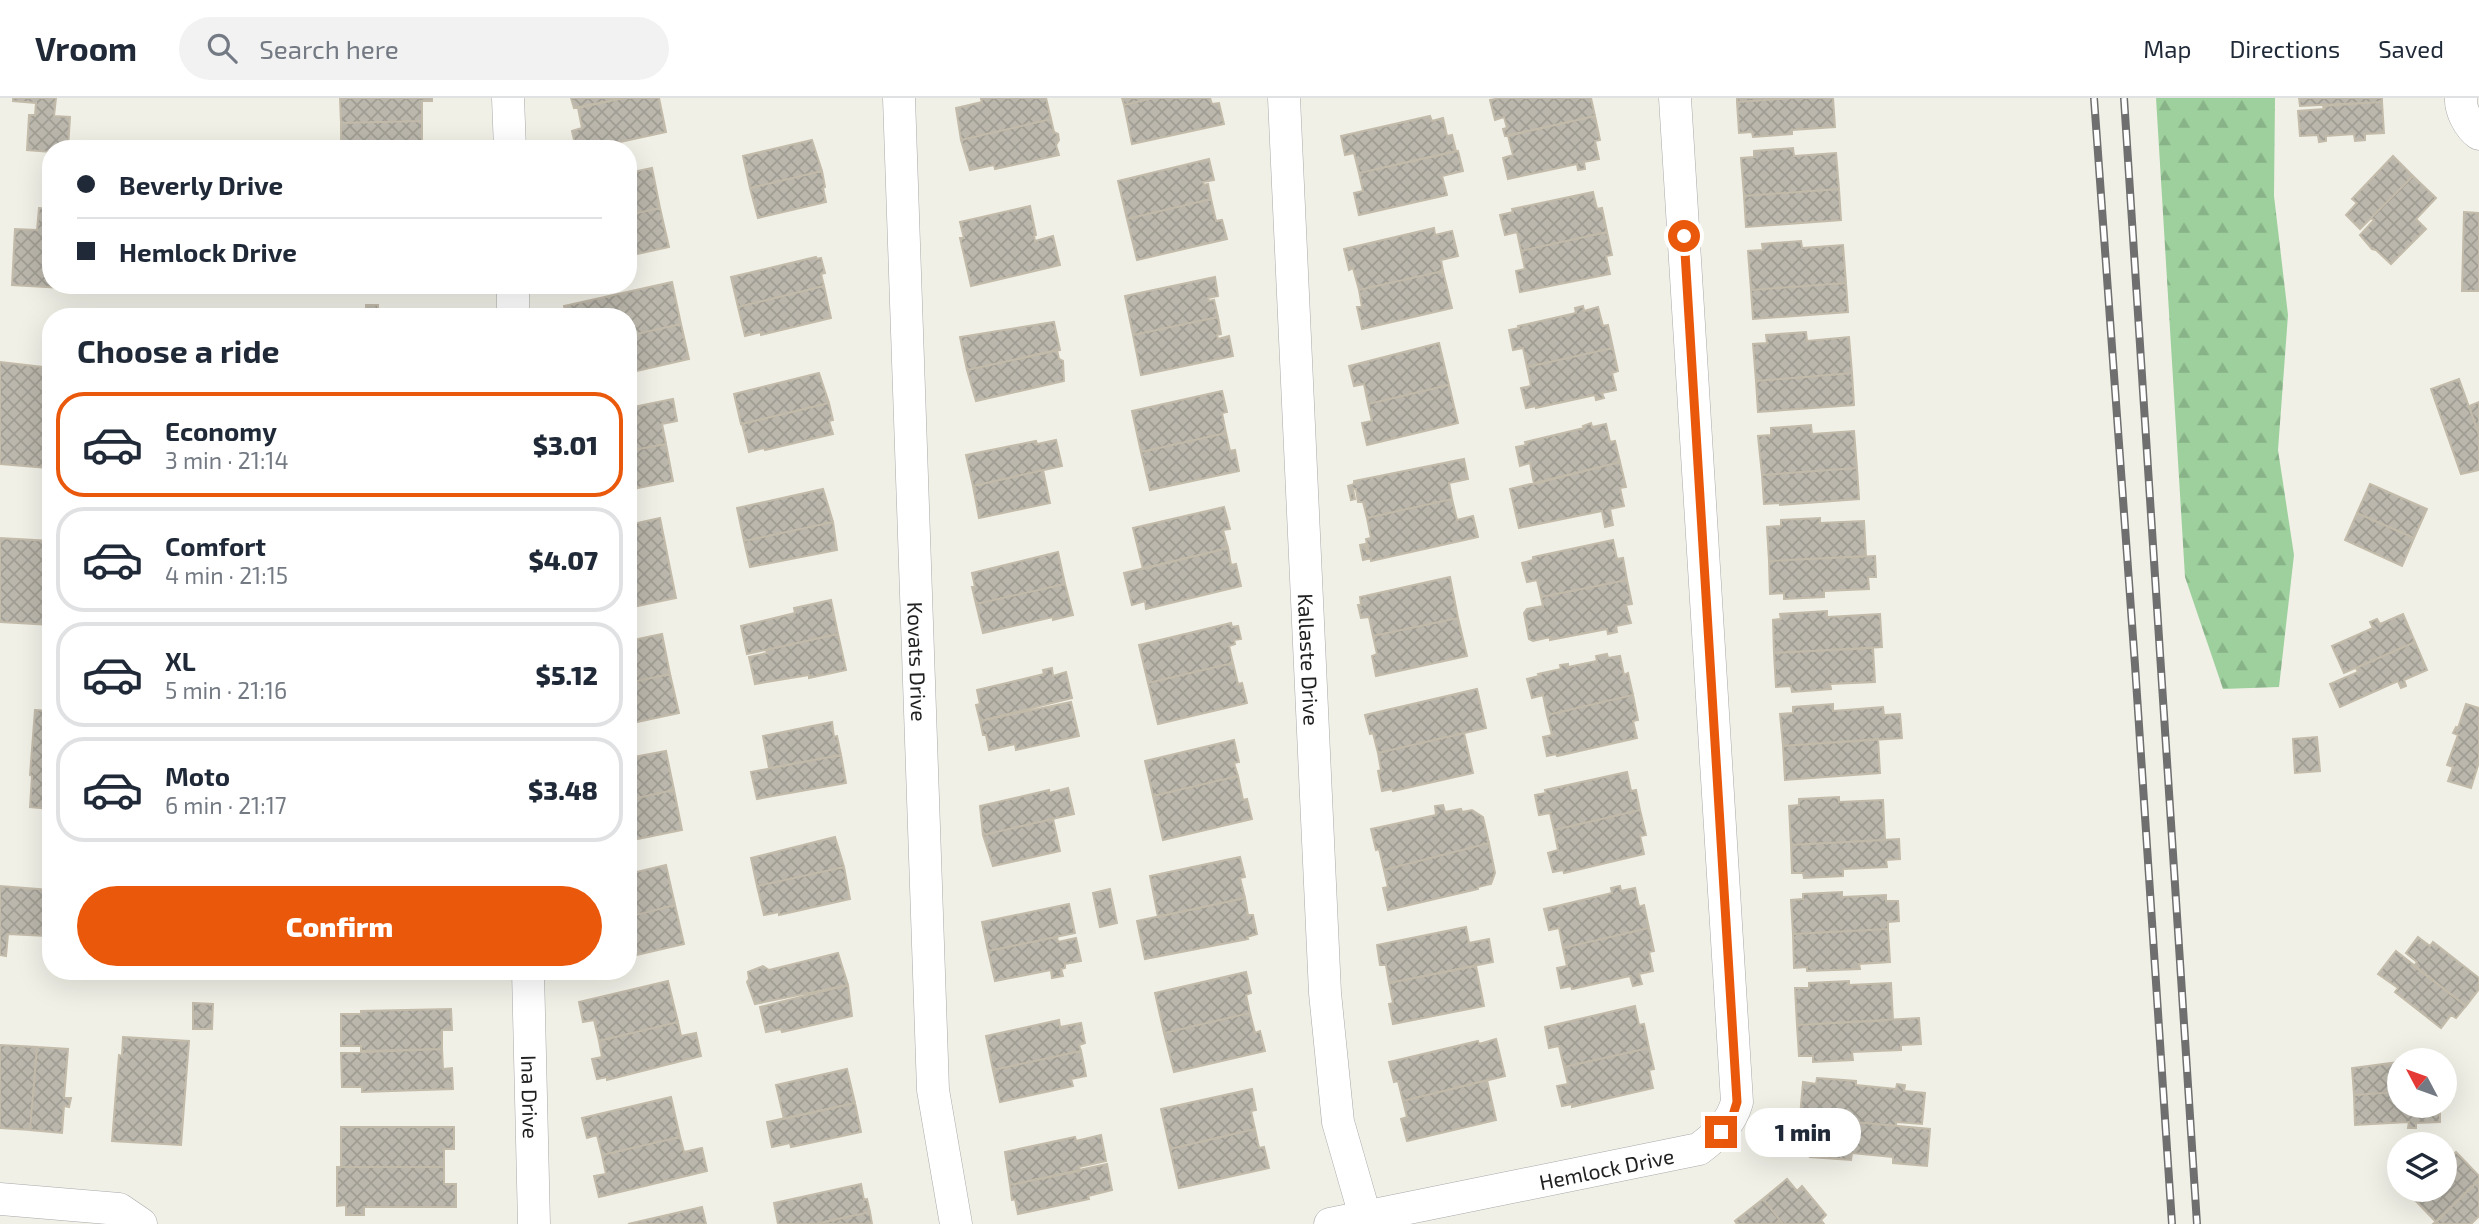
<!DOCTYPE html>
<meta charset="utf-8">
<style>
:root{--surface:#fff;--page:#f2f2f3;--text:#1f2937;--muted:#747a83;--line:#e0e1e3;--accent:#ea580c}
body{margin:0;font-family:"Exo 2",sans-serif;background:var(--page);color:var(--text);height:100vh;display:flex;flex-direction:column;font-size:26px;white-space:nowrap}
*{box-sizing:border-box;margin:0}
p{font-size:23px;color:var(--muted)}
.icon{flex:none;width:38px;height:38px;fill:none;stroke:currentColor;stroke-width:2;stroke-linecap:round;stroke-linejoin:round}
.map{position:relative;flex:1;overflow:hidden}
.side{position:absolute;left:42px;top:210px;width:595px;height:672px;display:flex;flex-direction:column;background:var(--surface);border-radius:28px;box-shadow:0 7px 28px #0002}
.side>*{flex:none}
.top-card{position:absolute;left:42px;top:42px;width:595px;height:154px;border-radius:28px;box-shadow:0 7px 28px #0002;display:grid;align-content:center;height:154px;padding:0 35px;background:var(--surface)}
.needle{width:46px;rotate:311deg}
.fabs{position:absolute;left:2387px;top:950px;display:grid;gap:14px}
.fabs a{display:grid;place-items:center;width:70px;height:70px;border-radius:50%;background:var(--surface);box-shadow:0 7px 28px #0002;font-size:35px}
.end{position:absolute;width:32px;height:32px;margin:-16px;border:9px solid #ea580c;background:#fff;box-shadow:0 0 0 4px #fff}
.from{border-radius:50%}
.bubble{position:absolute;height:49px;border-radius:24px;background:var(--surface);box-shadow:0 7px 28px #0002;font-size:23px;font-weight:800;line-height:49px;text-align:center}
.top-card b{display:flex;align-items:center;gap:24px;height:66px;font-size:26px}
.top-card b+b{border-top:2px solid var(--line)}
.top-card i{width:18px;height:18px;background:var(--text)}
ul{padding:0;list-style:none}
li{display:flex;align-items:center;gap:21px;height:105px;margin:0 14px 10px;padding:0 21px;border:4px solid var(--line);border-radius:28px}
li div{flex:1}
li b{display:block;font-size:26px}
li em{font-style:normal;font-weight:800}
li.on{border-color:var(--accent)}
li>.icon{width:63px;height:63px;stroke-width:1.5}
h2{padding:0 35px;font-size:32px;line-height:84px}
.cta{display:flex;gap:14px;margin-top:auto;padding:14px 35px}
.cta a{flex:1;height:80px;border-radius:42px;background:var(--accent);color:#fff;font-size:28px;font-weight:800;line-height:80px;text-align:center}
header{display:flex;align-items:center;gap:42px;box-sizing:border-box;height:98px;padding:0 35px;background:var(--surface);border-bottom:2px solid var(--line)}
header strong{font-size:33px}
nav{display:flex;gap:38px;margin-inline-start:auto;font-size:24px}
.search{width:490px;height:63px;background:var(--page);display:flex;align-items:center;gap:18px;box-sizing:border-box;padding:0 24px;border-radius:38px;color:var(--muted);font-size:26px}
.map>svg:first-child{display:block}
.forest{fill:url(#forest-firs)}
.building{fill:url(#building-cross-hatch);stroke:#c3bbaa;stroke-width:2}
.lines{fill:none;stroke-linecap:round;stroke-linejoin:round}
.street-casing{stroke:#a8a8a8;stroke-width:33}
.street{stroke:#fff;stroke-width:32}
.rail-casing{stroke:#6f6f6f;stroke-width:8}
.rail{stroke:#fff;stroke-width:5;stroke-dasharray:16;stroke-linecap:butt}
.route{stroke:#ea580c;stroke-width:9}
.labels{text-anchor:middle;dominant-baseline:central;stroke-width:7;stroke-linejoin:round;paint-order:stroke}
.street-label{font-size:21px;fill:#212121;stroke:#fff}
</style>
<header>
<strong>Vroom</strong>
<div class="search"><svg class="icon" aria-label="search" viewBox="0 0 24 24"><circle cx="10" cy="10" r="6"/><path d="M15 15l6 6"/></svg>Search here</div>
<nav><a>Map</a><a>Directions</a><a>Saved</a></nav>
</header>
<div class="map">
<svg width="2479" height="1126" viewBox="0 0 2479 1126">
<defs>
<pattern id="forest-firs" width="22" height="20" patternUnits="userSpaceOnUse" patternTransform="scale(1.75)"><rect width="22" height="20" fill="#9ed09d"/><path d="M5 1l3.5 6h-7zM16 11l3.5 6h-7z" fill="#88b287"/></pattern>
<pattern id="building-cross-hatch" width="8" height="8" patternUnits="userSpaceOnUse" patternTransform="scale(1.75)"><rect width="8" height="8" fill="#bbb7ac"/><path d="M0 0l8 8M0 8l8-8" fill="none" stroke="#a09d94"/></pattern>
</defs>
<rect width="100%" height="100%" fill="#f1f0e7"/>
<path class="forest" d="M2156 0H2275L2274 98 2288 217 2278 352 2294 457 2279 589 2223 591 2185 479Z"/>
<path class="building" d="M13 0H56L54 18 70 19 68 51H51V54L27 52 29 17H35L36 5 13 3Z
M340 0H432V3H422V23L341 25Z
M571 0H624L574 10Z
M624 0H659L666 34 588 51H576L572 33 582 30 578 10Z
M986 0H1046L1051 21 961 42 956 10 982 4 981 1Z
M1122 0H1153L1124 7Z
M1153 0H1210L1212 6 1219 5 1224 26 1132 46 1124 7Z
M1500 0H1591L1595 18 1505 38 1503 31 1507 30 1504 19 1495 22 1490 2Z
M1737 0H1795L1737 4Z
M1795 0H1833L1835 29 1792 32V36L1753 39 1752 34 1739 35 1737 4Z
M2299 0H2382V4L2300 8Z
M2382 4 2384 35 2365 36V42L2355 43 2354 36 2326 38V43L2319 44 2318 37 2300 38 2298 13 2324 11 2323 8Z
M1430 18 1432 23 1443 20 1447 38 1452 37 1456 53 1359 75 1354 55 1345 57 1341 38Z
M1595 18 1600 42 1595 43 1599 61 1584 64 1585 71 1578 72 1577 66 1508 81 1503 60 1513 57 1508 38Z
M1051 21 1054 34 1058 36 1059 42 1056 47 1059 57 995 71 994 67 970 72 961 42Z
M422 23V43H433V51H341V25Z
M812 42 822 73 750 90 743 58Z
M1793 50 1794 58 1836 55 1839 91 1744 98 1741 60 1754 59V53Z
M1458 53 1463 73 1442 78 1447 97 1359 117 1354 95 1363 93 1359 75Z
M2393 58 2413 78 2360 131 2346 117 2357 105 2352 101Z
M1209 61 1214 82 1203 84 1204 87 1208 86 1211 101 1127 121 1118 83Z
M652 70 660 110 628 117V75Z
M822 73 825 89 823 90 826 104 758 120 750 90Z
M2413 78 2436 100 2416 121 2426 131 2391 166 2376 152 2372 151 2360 137 2374 122 2371 120Z
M1839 91 1841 122 1746 129 1744 98Z
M1593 94 1597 111 1602 110 1607 134 1521 153 1517 134 1505 137 1500 117 1513 114 1512 111Z
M1211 101 1216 123 1222 122 1227 141 1137 162 1127 121Z
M1030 108 1036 137 1034 138 1035 143 1053 138 1060 167 971 188 960 140H964L960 124Z
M39 110 51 111V187H64L63 190 12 187 15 131 37 132Z
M660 110 669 149 628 158V117Z
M2464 114 2479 115V193H2462Z
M1434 130 1435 137 1452 133 1458 158 1441 162 1443 173 1359 192 1353 170 1349 172 1344 151Z
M1607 134 1612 157 1606 158 1610 176 1520 194 1516 173 1525 171 1521 153Z
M1801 143 1802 150 1843 147 1846 185 1751 192 1748 153 1763 152 1762 146Z
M816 159 817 161 821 160 825 175 821 176 824 188 738 209 731 179Z
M1443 173 1452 210 1362 231 1357 209H1362L1359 192Z
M1215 179 1218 198 1208 200 1209 203 1214 202 1218 219 1133 237 1125 198Z
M672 184 681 226 628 238V219H566L564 208Z
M1846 185 1848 214 1753 221 1751 192Z
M824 188 831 220 761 237V234L745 238 738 209Z
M366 207H378V216L437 215V219H329L366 217Z
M1583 208 1584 213 1598 209 1603 228 1608 227 1613 250 1527 269 1523 250 1513 252 1509 232 1519 230 1518 228 1576 215 1575 210Z
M1218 219 1221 236 1217 237 1218 241 1229 238 1233 258 1141 277 1133 237Z
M1054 224 1060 252 967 272 960 239Z
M681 226 689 261 628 275V238Z
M1806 234 1807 243 1849 239 1852 275 1756 283 1753 246 1767 245 1766 237Z
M1439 245 1449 287 1368 306 1364 286 1354 288 1349 268Z
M1613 250 1618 273 1612 275 1616 292 1602 295 1604 300 1596 302 1595 297 1536 310V308L1526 310 1521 290 1531 288 1527 269Z
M1057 252 1059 261 1063 263 1064 283 976 303 967 272Z
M0 264 51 270V368L47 367V370L0 366Z
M819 275 829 305 741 326 734 296Z
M1852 275 1854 307 1758 314 1756 283Z
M2459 281 2479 337V372L2461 376 2431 291Z
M1449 287 1458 325 1367 347 1362 325 1372 323 1368 306Z
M1222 293 1227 314 1222 315 1226 335 1141 354 1132 313Z
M673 301 677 323 662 326 666 346 628 353V310Z
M2479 304V337L2469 308Z
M829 305 833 322 829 323 833 336 765 352 764 350 749 354 742 326Z
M1591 325 1592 329 1606 326 1610 344 1615 343 1620 364 1534 386 1530 365 1520 368 1516 349 1526 347 1525 344 1584 330 1583 328Z
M1811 327 1812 336 1854 333 1857 370 1762 377 1758 338 1771 337V330Z
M1226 335 1230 353 1235 352 1239 373 1150 392 1141 354Z
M1056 342 1062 368 973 388 966 357 1036 343 1037 346Z
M666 346 673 383 628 392V353Z
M1464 361 1468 381 1449 385 1452 401 1367 420 1363 404H1358L1356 391H1353L1355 401 1351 402 1348 388 1354 386V383Z
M1620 364 1626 389 1620 390 1624 408 1610 411 1613 427 1605 429 1602 413 1519 430 1510 391Z
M1857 370 1859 401 1780 407V405L1764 406 1762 377Z
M1043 372 1050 405 979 420 973 388Z
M2370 386 2427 411 2414 440 2357 415Z
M823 391 833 424 744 443 737 410Z
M1452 401 1457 422 1473 418 1478 439 1371 463V460L1363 462 1360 447 1365 446 1367 455H1369L1366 441 1371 440 1367 420Z
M1224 409 1230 431 1223 432 1228 450 1143 471 1133 430Z
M2357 415 2414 440 2402 468 2345 442Z
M660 420 676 500 628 510V427Z
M1820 420V425L1864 423 1866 458 1769 463 1767 429 1781 428V422Z
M833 424 837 452 750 469 744 443Z
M0 440 51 443V527L0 524Z
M1613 442 1617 461 1623 460 1627 482 1541 499 1537 482 1527 484 1522 465 1533 462V459Z
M1228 450 1231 467 1236 466 1241 488 1146 511 1145 503 1132 507 1124 475Z
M1058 454 1065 486 976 506 972 489H975L972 475Z
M1875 458 1876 479H1868L1869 491 1824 493V499L1784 501V495L1770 496 1769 463Z
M1450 479 1458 520 1373 538 1369 519 1361 520 1358 507H1361L1360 499Z
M1627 482 1632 506 1626 507 1631 525 1616 528 1617 534 1608 536 1607 531 1550 542V539L1533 543 1529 541 1524 515 1527 511 1543 508 1541 499Z
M1065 486 1073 517 1053 522V519L983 535 976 506Z
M831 502 838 536 747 556 741 528 795 515 794 510Z
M1827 513V519L1880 516 1882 549 1774 555 1773 522 1781 521 1780 516Z
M2403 516 2415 544 2344 575 2332 548 2373 530 2370 524 2377 521 2380 526Z
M1458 520 1467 558 1376 578 1372 558 1377 556 1373 538Z
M1231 525 1232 529 1238 528 1241 541 1234 542 1235 546 1229 548 1233 565 1148 585 1139 547Z
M662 536 670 576 628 585V543Z
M838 536 846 572 809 580V577L755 586 749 559 767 555 766 552Z
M2415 544 2427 572 2404 582 2406 588 2401 590 2398 583 2340 609 2330 586 2358 574 2356 570Z
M1873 550 1875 584 1830 586 1831 591 1792 594 1791 588 1776 589 1774 555Z
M1607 556 1608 560 1620 558 1624 577 1628 575 1633 597 1547 617 1543 597 1532 600 1527 581 1539 578 1538 576 1561 571 1560 567 1568 566V569L1597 563 1596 558Z
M1233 565 1238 586 1242 585 1247 605 1158 626 1148 585Z
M1052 570 1053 578 1066 574 1072 600 980 623 976 607 980 606 977 592 1044 576 1043 572Z
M670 576 679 615 628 626V585Z
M1477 591 1486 630 1378 655 1373 635 1370 636 1365 617Z
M1633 597 1638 622 1633 623 1637 640 1557 658 1556 656 1547 658 1543 639 1552 637 1547 617Z
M1071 604 1079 638 1016 652 1015 646 989 652 986 637H983L980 623Z
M1833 606V613L1883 609 1884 617 1900 616 1902 640 1783 648 1780 616 1793 615V609Z
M2466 606 2479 610V664L2471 690 2448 683 2453 669 2447 667 2458 637 2453 635 2456 629 2458 630Z
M35 612 51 613V711L30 709 32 678 30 677Z
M832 624 834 639 837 638 841 657 769 670 763 638Z
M1464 635 1473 675 1393 693 1392 691 1382 693 1378 673 1381 672 1378 655Z
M2317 639 2320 673 2295 675 2293 641Z
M1878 641 1880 675 1785 682 1783 648Z
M1234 642 1239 664 1234 665 1238 678 1153 698 1145 663Z
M666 653 674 692 628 702V660Z
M841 657 846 685 757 701 751 674Z
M1627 674 1631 693 1636 692 1640 712 1554 732 1550 715 1539 717 1535 697 1546 695 1545 692Z
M1238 678 1243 702 1247 701 1252 721 1163 742 1153 698Z
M1068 690 1074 716 983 737 980 708 1049 692V695Z
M674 692 682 732 628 743V702Z
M1839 699V704L1883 702 1885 742 1791 747 1789 708 1799 707V701Z
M1443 707 1445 714 1461 711 1462 714 1472 712 1483 719 1489 745 1384 772 1379 751 1376 752 1371 731 1436 717 1435 708Z
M1640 712 1646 737 1640 738 1644 756 1564 775 1563 772 1553 774 1548 755 1558 752 1554 732Z
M1053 721 1060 753 993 768 983 737Z
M835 739 844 769 757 788 751 760Z
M1899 741 1900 761 1886 762 1887 769 1843 771V778L1804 780 1803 775H1792L1791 747Z
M1489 745 1495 775 1491 786 1478 789V791L1388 812 1383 790 1388 789 1384 772Z
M1240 759 1245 779 1240 780 1245 800 1158 819 1150 778Z
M666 767 675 807 628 819V776Z
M844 769 850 801 779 817V814L764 817 757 788Z
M0 788 50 792 46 838 8 836 6 858 0 857Z
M1620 788 1621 793 1635 790 1639 809 1644 807 1649 830 1563 850 1559 830 1549 832 1544 811 1612 795 1611 790Z
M1110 791 1117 825 1100 829 1093 795Z
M1842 794V799L1886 797V803H1898L1899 823 1888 824V831L1793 836 1791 802 1803 801V796Z
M1245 800 1248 817H1253L1257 836 1247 839 1248 841 1145 861 1137 823Z
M1069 806 1075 835 988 853 982 824Z
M675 807 684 846 628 859V819Z
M1466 829 1469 845 1489 841 1493 864 1389 885 1386 867H1380L1377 847Z
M1649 830 1654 853 1649 854 1653 873 1639 876 1642 886 1633 888 1630 878 1572 891 1571 888 1561 890 1557 870 1567 868 1563 850Z
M1888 831 1890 864 1859 866 1860 871 1807 873V869L1794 870 1793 836Z
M1057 839 1058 844 1076 840 1081 863 1065 866V870L1061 871 1063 878 1052 880 1051 872 995 883 988 853Z
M2418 839 2430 848 2433 844 2479 880V891L2466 908 2414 868 2417 864 2406 855Z
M2396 853 2466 908 2456 920 2451 917 2441 930 2395 894 2398 890 2378 876Z
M838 855 848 887 755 906 747 884 749 881 748 874 763 868 769 872Z
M1476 868 1484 908 1393 926 1389 906 1393 905 1389 885Z
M359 873H450V876L359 879Z
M1246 874 1251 895 1246 897 1250 915 1164 935 1155 895Z
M668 883 678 924 599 943 594 922 583 924 579 904Z
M1849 883V887L1891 885 1893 922 1797 927 1795 890H1809V885Z
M848 887 852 918 782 934 781 931 766 934 760 909Z
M193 905 213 906 212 931H193Z
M1635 908 1639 927 1644 926 1649 950 1564 969 1559 948 1549 950 1545 929Z
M451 911 452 932H442V951L361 953V948H341V916H361V913Z
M1250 915 1255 935 1260 933 1265 953 1174 974 1164 935Z
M1919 920 1921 946 1901 947V952L1852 954 1853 962 1813 964V958H1799L1797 927Z
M1059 922 1060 929 1081 925 1085 945 1079 947 1081 953 993 972 986 938Z
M678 924 681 938 696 935 701 958 607 982V979L597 981 592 961 602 959 599 943Z
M123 939 189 943 181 1047 112 1043 119 957 122 958Z
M1496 941 1505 978 1403 1003 1398 983 1394 984 1389 964 1478 943 1479 946Z
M0 947 37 949 30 1032 0 1030Z
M37 949 68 951 64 1000H71L69 1009 64 1008 62 1035 30 1032Z
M1649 950 1654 971 1649 972 1653 990 1572 1009V1006L1562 1008 1557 988 1568 986 1564 969Z
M442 951 443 971 452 970 453 991 362 994V989H342L341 955Z
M1081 953 1086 978 1071 981 1073 988 1000 1004 993 972Z
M2399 964V994L2354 997 2352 970Z
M847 971 855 1005 784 1021 776 987Z
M1817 980 1856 983V987L1896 991 1897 986 1905 987 1904 993 1925 995 1922 1026 1896 1024V1028L1800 1019 1803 984 1816 986Z
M1487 982 1496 1022 1407 1043 1401 1021 1407 1019 1403 1003Z
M1252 991 1256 1012 1251 1013 1255 1031 1170 1051 1161 1011Z
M2399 994V1008H2440V1024L2416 1025V1030H2408L2409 1024 2355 1027 2354 997Z
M671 999 680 1039 602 1057 597 1037 587 1040 582 1020Z
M855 1005 861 1034 791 1049 790 1045 772 1049 767 1024Z
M1800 1019 1930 1031 1927 1068 1893 1065V1059L1852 1055 1851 1062 1810 1059 1811 1053 1797 1052Z
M341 1029H454V1051H444V1069H341Z
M1255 1031 1259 1050 1264 1049 1269 1070 1179 1090 1170 1051Z
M1101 1037 1106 1063 1079 1069 1080 1073 1010 1087 1005 1054 1075 1039 1076 1043Z
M680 1039 684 1054 702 1050 707 1073 599 1099 594 1078 606 1076 602 1057Z
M2456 1054 2479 1078V1082L2436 1124 2411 1098 2417 1092H2445V1065Z
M1107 1066 1112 1092 1088 1098 1089 1101 1018 1116 1015 1101 1012 1102 1010 1087Z
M337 1069H444V1086H456V1109H364V1117H346V1107L337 1108Z
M1787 1081 1797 1093 1802 1088 1826 1117 1821 1122 1824 1126H1783L1763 1101Z
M2479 1082V1118L2471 1126H2433Z
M861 1086 864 1102 867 1101 870 1114 815 1126H778L774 1105Z
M1763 1101 1783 1126H1737L1735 1123Z
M702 1109 706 1126H628Z
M870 1114 872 1126H815Z"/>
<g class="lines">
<defs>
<g id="street">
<path d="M508 0 510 51"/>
<path id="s1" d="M899 0 933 992 956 1126"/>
<path id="s2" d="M1284 0 1325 895 1338 1024 1365 1118"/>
<path d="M2461 0C2460 12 2469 29 2479 36"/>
<path d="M513 187V219"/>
<path id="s3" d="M528 873 534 1126"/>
<path d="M0 1101 119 1111 141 1126"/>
<path id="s4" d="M1330 1126 1699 1051C1717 1037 1731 1026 1737 1004L1675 0"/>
</g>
</defs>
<use href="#street" class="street-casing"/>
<use href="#street" class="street"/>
<defs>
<path id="rail" d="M2094 0 2135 567 2172 1126
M2124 0 2197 1126"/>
</defs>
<use href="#rail" class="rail-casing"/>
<use href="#rail" class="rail"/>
</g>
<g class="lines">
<path class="route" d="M1684 138 1737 1004 1733 1017 1721 1034"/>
</g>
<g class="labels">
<g class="street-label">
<text stroke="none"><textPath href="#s2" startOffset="562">Kallaste Drive</textPath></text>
<text stroke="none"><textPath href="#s1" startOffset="564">Kovats Drive</textPath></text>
<text stroke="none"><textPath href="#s3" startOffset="126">Ina Drive</textPath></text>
<text stroke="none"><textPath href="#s4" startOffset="282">Hemlock Drive</textPath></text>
</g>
</g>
</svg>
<div class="fabs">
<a><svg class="needle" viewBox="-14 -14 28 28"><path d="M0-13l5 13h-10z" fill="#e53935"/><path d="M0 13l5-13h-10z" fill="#747a83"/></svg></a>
<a><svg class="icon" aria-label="layers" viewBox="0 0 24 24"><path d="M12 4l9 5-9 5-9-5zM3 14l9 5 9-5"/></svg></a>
</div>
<i class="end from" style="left:1684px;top:138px"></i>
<i class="end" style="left:1721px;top:1034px"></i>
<div class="bubble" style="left:1745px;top:1010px;width:116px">1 min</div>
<div class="top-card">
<b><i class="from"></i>Beverly Drive</b>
<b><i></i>Hemlock Drive</b>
</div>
<section class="side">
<h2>Choose a ride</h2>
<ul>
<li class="on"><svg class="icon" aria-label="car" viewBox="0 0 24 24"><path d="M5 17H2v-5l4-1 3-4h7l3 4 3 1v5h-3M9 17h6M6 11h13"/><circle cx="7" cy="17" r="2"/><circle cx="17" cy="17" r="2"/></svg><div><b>Economy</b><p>3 min · 21:14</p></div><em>$3.01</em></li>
<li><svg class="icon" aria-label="car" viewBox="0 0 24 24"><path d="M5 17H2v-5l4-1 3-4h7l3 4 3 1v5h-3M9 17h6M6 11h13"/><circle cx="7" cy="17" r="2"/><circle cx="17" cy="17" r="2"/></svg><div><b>Comfort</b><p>4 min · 21:15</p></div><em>$4.07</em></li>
<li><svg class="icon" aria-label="car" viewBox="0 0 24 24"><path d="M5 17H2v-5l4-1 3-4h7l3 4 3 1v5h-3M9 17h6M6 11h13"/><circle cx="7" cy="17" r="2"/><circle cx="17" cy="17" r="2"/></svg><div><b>XL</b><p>5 min · 21:16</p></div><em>$5.12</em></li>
<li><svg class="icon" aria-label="car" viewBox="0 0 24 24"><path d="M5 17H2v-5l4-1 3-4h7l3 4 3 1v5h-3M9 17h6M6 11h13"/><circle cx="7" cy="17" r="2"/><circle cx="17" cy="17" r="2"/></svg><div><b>Moto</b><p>6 min · 21:17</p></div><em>$3.48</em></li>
</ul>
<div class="cta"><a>Confirm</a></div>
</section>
</div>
